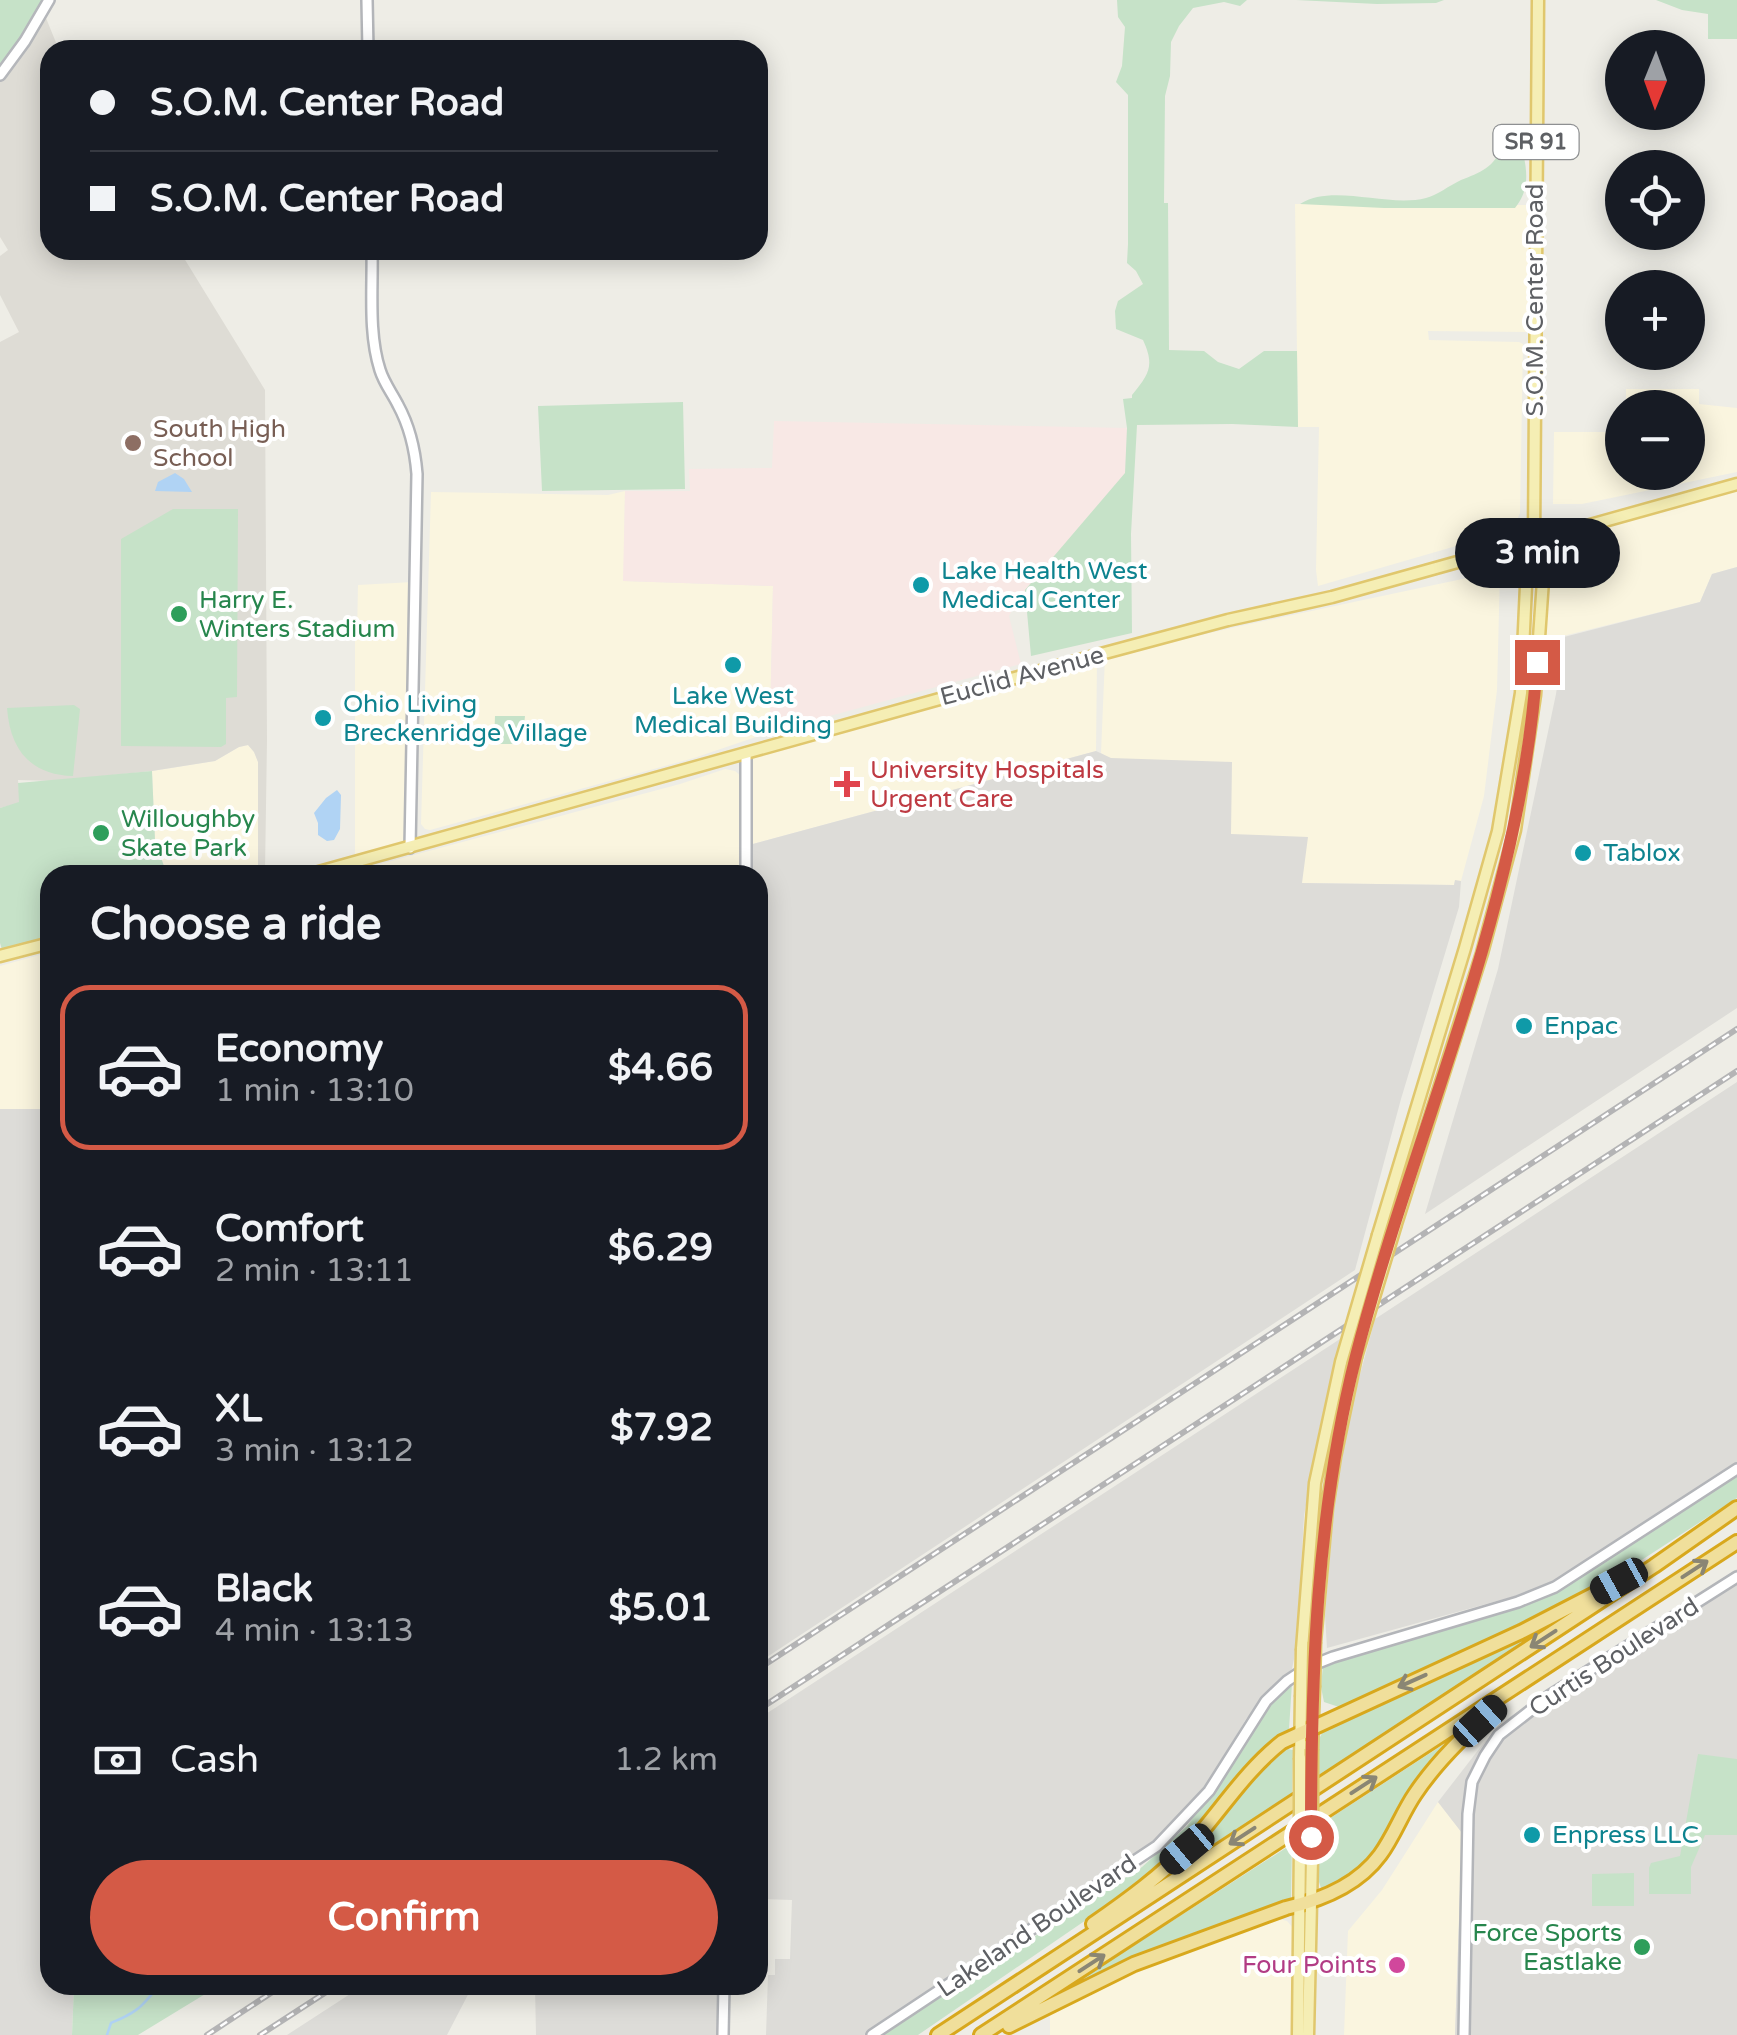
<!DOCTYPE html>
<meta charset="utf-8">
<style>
:root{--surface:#171b24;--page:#242831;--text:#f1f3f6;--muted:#9ea1a6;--line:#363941;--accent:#d45a46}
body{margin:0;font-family:"Varela Round",sans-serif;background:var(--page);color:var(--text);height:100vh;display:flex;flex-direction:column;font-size:38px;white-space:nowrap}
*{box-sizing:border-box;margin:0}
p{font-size:32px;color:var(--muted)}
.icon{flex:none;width:55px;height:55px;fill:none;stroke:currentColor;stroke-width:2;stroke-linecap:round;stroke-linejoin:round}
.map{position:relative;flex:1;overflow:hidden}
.side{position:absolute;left:40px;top:865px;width:728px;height:1130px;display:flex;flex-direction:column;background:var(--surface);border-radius:30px;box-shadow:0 5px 25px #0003}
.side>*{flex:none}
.hud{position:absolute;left:40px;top:40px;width:728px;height:220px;border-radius:30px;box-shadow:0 5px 25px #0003;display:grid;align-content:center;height:220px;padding:0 50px;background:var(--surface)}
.needle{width:65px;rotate:181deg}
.tools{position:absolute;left:1605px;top:30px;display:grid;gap:20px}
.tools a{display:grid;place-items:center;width:100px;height:100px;border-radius:50%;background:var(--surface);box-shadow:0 5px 25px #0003;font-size:50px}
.end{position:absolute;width:45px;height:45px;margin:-22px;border:12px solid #d45a46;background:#fff;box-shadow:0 0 0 5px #fff}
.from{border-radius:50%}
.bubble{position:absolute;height:70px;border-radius:35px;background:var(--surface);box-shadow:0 5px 25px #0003;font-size:32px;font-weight:700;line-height:70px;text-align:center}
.car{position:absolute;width:30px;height:60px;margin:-30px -15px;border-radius:12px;box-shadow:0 0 8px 2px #0007;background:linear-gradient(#222 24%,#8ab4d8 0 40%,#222 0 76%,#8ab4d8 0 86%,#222 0)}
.hud b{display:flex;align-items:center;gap:35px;height:95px;font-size:38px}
.hud b+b{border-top:2px solid var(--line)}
.hud i{width:25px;height:25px;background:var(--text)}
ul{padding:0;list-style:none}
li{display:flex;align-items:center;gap:30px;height:165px;margin:0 20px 15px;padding:0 30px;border:5px solid transparent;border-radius:30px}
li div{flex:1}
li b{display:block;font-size:38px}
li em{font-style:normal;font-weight:700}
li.active{border-color:var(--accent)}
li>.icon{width:90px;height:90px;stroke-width:1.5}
h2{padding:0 50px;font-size:45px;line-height:120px}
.pay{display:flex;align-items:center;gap:25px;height:110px;padding:0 50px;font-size:38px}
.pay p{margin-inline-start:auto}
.primary-button{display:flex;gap:20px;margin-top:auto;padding:20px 50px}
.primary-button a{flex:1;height:115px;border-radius:60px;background:var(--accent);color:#fff;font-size:40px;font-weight:700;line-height:115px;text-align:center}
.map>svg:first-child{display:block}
.commercial{fill:#faf5df}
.industrial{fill:#dddcd8}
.education{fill:#dedcd5}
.medical{fill:#f8e8e5}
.green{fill:#c6e2c8}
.water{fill:#b0d3f4}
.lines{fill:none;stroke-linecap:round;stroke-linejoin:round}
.stream{stroke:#b0d3f4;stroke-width:2.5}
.tertiary-casing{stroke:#b3b5b9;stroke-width:14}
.secondary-casing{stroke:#b5b7bb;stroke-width:14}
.primary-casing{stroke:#e0c76d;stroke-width:15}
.motorway-casing{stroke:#d8a81d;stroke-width:18}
.tertiary{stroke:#fff;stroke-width:9}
.secondary{stroke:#fff;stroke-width:9}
.primary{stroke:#f5eeb4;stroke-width:10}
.motorway{stroke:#f0df9b;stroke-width:12}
.rail-casing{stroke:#b4b4b5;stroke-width:6}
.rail{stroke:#fff;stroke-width:2.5;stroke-dasharray:8;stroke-linecap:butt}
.primary-bridge-casing{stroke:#e0c76d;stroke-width:15;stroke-linecap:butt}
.primary-bridge{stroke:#f5eeb4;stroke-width:10}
.oneway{stroke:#8a8674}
.route{stroke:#d45a46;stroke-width:12}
.education-dot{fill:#8d6e63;stroke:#fff;stroke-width:4}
.culture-dot{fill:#0f9aa8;stroke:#fff;stroke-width:4}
.leisure-dot{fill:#2e9e5b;stroke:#fff;stroke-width:4}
.health-dot{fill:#e0444e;stroke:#fff;stroke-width:4}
.hotel-dot{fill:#d1479c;stroke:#fff;stroke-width:4}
.labels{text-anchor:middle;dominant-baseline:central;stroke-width:8;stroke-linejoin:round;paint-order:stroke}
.shield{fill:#fff;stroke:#8e9092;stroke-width:2.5}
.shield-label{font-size:22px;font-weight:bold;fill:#5e6064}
.street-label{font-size:25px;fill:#5e6064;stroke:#fff}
.education-label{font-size:25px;fill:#785e54;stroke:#fff;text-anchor:start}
.culture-label{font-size:25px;fill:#0d838f;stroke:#fff;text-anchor:start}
.leisure-label{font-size:25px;fill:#27864d;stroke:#fff;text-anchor:start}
.health-label{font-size:25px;fill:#be3a42;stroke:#fff;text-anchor:start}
.hotel-label{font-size:25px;fill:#b23c85;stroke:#fff;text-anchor:end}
</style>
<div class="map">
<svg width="1737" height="2035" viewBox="0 0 1737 2035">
<rect width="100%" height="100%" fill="#eeede6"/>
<path class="commercial" d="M1295 204 1531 205V332L1428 331 1429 340 1519 342 1523 344 1520 513 1514 527 1508 531 1318 586 1316 570 1319 427H1298Z
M1626 389H1699V404L1737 408V472L1582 504H1553L1554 432H1622V472H1688V408L1626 407Z
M1737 486V567L1712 574 1700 602 1543 641 1546 565 1537 541Z
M625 491 624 581 773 586 770 722 771 732 694 758 430 830 425 829 421 824 431 492 608 495Z
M1500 571 1497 690 1484 796 1461 881H1455L1454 885 1302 883 1231 834 1101 753 1105 657 1236 627Z
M413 582 407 846 355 860V638L357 637 358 585Z
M1097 660 1096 751 749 845V756Z
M248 745 254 752 258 762V875H167L155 840 152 771 215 761 239 747Z
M725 769 735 771 741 776 742 780 741 875H339L680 784Z
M50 952V1109H0V966Z
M1438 1802 1462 1833 1455 2035H1344L1348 1931 1382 1890Z
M1280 1919 1287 1921 1294 1929 1292 2035H1050V2016L1055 2006 1185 1952Z"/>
<path class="industrial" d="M1737 567V1008L1425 1214 1498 969 1556 694 1564 637 1700 602 1712 574Z
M1096 751 1111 758 1232 762 1231 834 1308 837 1302 883 1454 885 1455 880 1461 881 1459 907 1401 1099 1355 1270 758 1663V875H750L749 845Z
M1737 1082V1464L1605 1551 1554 1582 1537 1590 1327 1648 1325 1616 1335 1497 1351 1408 1375 1319Z
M0 1109H50V1985H74L72 2035H0Z
M1340 1339 1319 1430 1304 1516 1297 1644 1292 1669 1246 1719 1204 1789 1161 1836 1144 1849 864 2035H766L768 1975H775V1959H790L792 1900 758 1899V1719Z
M1737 1569V2035H1455L1462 1833 1438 1802 1486 1740 1508 1718Z
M364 1985H473L447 2035H287Z
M535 1985H720L718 2035H536Z"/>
<path class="education" d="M46 18 59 50H50V250H179L265 390 267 740 265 872 268 875H258V762L254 752 248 745 239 747 215 761 152 771 54 781 18 780 20 803 0 808V342L19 332 0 295V256L8 250 0 237V81Z"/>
<path class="medical" d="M774 421 1127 428 1126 473 1018 599 1009 616 1021 664 771 732 770 722 773 586 623 581 625 491H690L689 469 772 468Z"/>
<path class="green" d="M0 0H49L0 75Z
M1117 0H1247L1240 6 1224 2 1193 8 1179 26 1171 42 1170 76 1165 96 1164 203H1168L1169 350 1204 351 1218 362 1239 369 1264 351H1297L1298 427 1232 424 1137 425 1131 534 1132 633 1031 656 1025 590 1125 473 1127 428 1123 399 1132 398V395C1149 374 1155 366 1143 340L1116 329 1115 311 1118 301 1143 284 1136 271 1127 263 1128 244V95L1116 82 1122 66 1125 27 1118 17Z
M1296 0H1444L1436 3 1377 4Z
M1656 0H1737V39H1708V14L1682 10Z
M1521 142C1526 167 1532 187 1515 208H1384L1300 204C1333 183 1388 208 1426 198 1436 196 1450 185 1461 180 1479 173 1496 167 1501 146L1507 143Z
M683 402 685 489 542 491 538 406Z
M173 509H238L237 697 226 698V744L221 747 121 746V539Z
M74 705 80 709 73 776C30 775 10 749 7 708Z
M495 716H525L524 725H519V744H494Z
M152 771 155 840 167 875H50V939L3 953 0 943V808L19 802 18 783Z
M1737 1476V1498L1614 1578 1552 1612 1348 1704 1339 1707 1324 1702 1321 1687 1323 1665 1557 1592Z
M1527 1636 1530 1637 1318 1777 1319 1739 1324 1729Z
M1292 1683 1289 1729 1186 1845 1124 1894 918 2035H882L1142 1867 1187 1826 1237 1757 1272 1701Z
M1461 1733 1365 1867 1332 1886 1321 1888 1317 1876 1318 1826Z
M1282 1748 1293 1750 1292 1795 1169 1876 1167 1872 1247 1783Z
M1698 1754 1737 1759V1835H1705L1691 1867V1894H1649V1868L1651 1863 1680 1856Z
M1292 1844 1291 1900 1206 1930 1073 1989 1071 1986Z
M1634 1873V1906H1592V1874Z
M74 1985H220L138 2035H72Z"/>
<path class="water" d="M175 473 184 479 192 492 155 491 158 482Z
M337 790 341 795 340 829 334 840 327 841 318 835V823L314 813 326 798Z"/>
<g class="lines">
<path class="stream" d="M107 2035 111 2023C122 2018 135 2013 143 2004 151 1996 153 1991 164 1985"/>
<defs>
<path id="tertiary" d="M367 0 368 50
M372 250C373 288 368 333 380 370 384 383 392 393 398 405 410 427 415 449 417 474L410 848
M746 875V753
M723 2035 724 1985
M872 2035 1157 1846 1209 1791 1266 1701 1287 1681 1308 1667 1333 1657 1518 1602 1555 1587 1737 1469
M1464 2035 1468 1814 1472 1782 1485 1756 1499 1735 1549 1696 1737 1577"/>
<path id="secondary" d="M0 75 25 41 49 0"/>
<path id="primary" d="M308 875 1101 654 1228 620 1332 597 1737 484
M0 956 50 943
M1396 1224 1482 953 1515 830 1535 695 1544 566 1534 541
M1378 1235 1465 948 1498 831 1521 693 1527 565 1534 539 1538 0
M1315 1642 1327 1508 1335 1457 1356 1357
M1302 1649 1315 1483 1341 1362
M1312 1749 1314 1687
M1300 1758 1301 1697
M1298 2035 1300 1844
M1308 2035 1312 1859"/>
<path id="motorway" d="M1093 1924C1126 1901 1162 1875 1189 1846 1220 1812 1245 1771 1282 1742L1521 1632 1612 1585
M1009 2026 1134 1964 1286 1908C1321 1900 1358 1885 1380 1855 1394 1836 1402 1813 1415 1794 1437 1761 1465 1734 1495 1708
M938 2035 1654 1566 1737 1508
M981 2035 1737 1542"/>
</defs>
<use href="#tertiary" class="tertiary-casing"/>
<use href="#secondary" class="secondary-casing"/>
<use href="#primary" class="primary-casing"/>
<use href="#motorway" class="motorway-casing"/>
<use href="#tertiary" class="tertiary"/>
<use href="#secondary" class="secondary"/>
<use href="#primary" class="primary"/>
<use href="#motorway" class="motorway"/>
<defs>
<path id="rail" d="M758 1669 1737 1029
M758 1710 1737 1071
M207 2035 283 1985
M260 2035 337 1985"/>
</defs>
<use href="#rail" class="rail-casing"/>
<use href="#rail" class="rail"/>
<defs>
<path id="primary-bridge" d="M1356 1357 1396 1224
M1341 1362 1378 1235
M1314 1687 1315 1642
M1301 1697 1302 1649
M1300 1758V1844
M1312 1859V1749"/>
</defs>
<use href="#primary-bridge" class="primary-bridge-casing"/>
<use href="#primary-bridge" class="primary-bridge"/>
</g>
<defs><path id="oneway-shaft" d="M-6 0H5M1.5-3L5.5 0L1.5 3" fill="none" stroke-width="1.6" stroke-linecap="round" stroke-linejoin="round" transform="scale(2.5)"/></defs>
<g class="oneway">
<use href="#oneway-shaft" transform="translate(1695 1569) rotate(-33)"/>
<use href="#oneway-shaft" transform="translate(1543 1639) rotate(147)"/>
<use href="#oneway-shaft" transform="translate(1412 1681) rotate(156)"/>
<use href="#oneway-shaft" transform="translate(1364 1785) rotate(-33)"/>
<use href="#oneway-shaft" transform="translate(1242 1836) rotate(147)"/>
<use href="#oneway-shaft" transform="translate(1092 1963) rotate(-33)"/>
</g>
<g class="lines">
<path class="route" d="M1311 1837C1311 1676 1316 1513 1356 1356 1416 1125 1522 903 1537 662"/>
</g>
<circle class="education-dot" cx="133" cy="443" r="10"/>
<g class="culture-dot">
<circle cx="921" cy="585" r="10"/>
<circle cx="733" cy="665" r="10"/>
<circle cx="323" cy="718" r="10"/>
<circle cx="1583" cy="853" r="10"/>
<circle cx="1524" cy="1026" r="10"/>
<circle cx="1532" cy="1835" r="10"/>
</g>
<g class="leisure-dot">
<circle cx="179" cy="614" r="10"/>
<circle cx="101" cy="833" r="10"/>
<circle cx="1642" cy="1947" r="10"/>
</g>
<path class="health-dot" d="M842 769h10v10h10v10h-10v10h-10v-10h-10v-10h10z"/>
<circle class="hotel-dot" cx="1397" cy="1965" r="10"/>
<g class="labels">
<rect class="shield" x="1493.5" y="125" width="85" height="34" rx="8"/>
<g class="shield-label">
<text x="1536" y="142">SR 91</text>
</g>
<g class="street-label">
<text transform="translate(1535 300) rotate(-90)">S.O.M. Center Road</text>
<text transform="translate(1022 676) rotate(-15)">Euclid Avenue</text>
<text transform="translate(1614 1657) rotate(-33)">Curtis Boulevard</text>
<text transform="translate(1037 1926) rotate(-34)">Lakeland Boulevard</text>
</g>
<g class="education-label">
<text x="153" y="429">South High<tspan x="153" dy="29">School</tspan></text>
</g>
<g class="culture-label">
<text x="941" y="571">Lake Health West<tspan x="941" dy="29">Medical Center</tspan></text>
<text x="733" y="696" text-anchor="middle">Lake West<tspan x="733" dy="29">Medical Building</tspan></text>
<text x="343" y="704">Ohio Living<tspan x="343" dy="29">Breckenridge Village</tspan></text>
<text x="1603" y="853">Tablox</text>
<text x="1544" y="1026">Enpac</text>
<text x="1552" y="1835">Enpress LLC</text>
</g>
<g class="leisure-label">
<text x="199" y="600">Harry E.<tspan x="199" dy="29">Winters Stadium</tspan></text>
<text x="121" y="819">Willoughby<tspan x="121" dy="29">Skate Park</tspan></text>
<text x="1622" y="1933" text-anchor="end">Force Sports<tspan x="1622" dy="29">Eastlake</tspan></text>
</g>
<g class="health-label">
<text x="870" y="770">University Hospitals<tspan x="870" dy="29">Urgent Care</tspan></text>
</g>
<g class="hotel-label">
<text x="1377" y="1965">Four Points</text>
</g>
</g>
</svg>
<div class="tools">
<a><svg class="needle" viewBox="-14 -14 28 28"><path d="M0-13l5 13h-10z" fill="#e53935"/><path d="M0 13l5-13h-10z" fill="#9ea1a6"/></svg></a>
<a><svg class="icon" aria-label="locate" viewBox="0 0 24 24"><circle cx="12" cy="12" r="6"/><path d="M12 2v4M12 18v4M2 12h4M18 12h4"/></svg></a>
<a>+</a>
<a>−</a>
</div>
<i class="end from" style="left:1311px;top:1837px"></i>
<i class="end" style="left:1537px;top:662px"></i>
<div class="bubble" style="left:1455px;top:518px;width:165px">3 min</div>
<i class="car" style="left:1619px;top:1581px;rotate:241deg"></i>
<i class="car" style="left:1480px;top:1721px;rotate:48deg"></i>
<i class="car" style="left:1187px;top:1849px;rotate:230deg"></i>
<div class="hud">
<b><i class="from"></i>S.O.M. Center Road</b>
<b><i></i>S.O.M. Center Road</b>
</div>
<section class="side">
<h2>Choose a ride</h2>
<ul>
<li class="active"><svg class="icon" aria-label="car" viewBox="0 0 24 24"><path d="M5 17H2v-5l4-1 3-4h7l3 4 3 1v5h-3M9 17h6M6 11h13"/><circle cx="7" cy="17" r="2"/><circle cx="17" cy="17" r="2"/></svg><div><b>Economy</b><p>1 min · 13:10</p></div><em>$4.66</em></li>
<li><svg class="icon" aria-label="car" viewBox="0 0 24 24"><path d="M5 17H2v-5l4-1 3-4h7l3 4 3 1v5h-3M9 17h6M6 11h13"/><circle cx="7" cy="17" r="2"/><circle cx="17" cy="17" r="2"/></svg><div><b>Comfort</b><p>2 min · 13:11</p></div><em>$6.29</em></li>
<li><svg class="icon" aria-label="car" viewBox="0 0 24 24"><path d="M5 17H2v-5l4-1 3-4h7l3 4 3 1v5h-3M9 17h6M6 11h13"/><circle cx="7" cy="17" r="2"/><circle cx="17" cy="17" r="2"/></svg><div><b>XL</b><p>3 min · 13:12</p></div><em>$7.92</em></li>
<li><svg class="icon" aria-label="car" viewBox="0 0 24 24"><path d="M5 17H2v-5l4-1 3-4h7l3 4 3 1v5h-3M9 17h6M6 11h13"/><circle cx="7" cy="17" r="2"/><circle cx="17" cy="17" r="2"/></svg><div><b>Black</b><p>4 min · 13:13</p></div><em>$5.01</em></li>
</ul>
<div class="pay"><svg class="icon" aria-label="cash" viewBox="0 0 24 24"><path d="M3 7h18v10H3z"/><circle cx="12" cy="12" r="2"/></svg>Cash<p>1.2 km</p></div>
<div class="primary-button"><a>Confirm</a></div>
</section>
</div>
